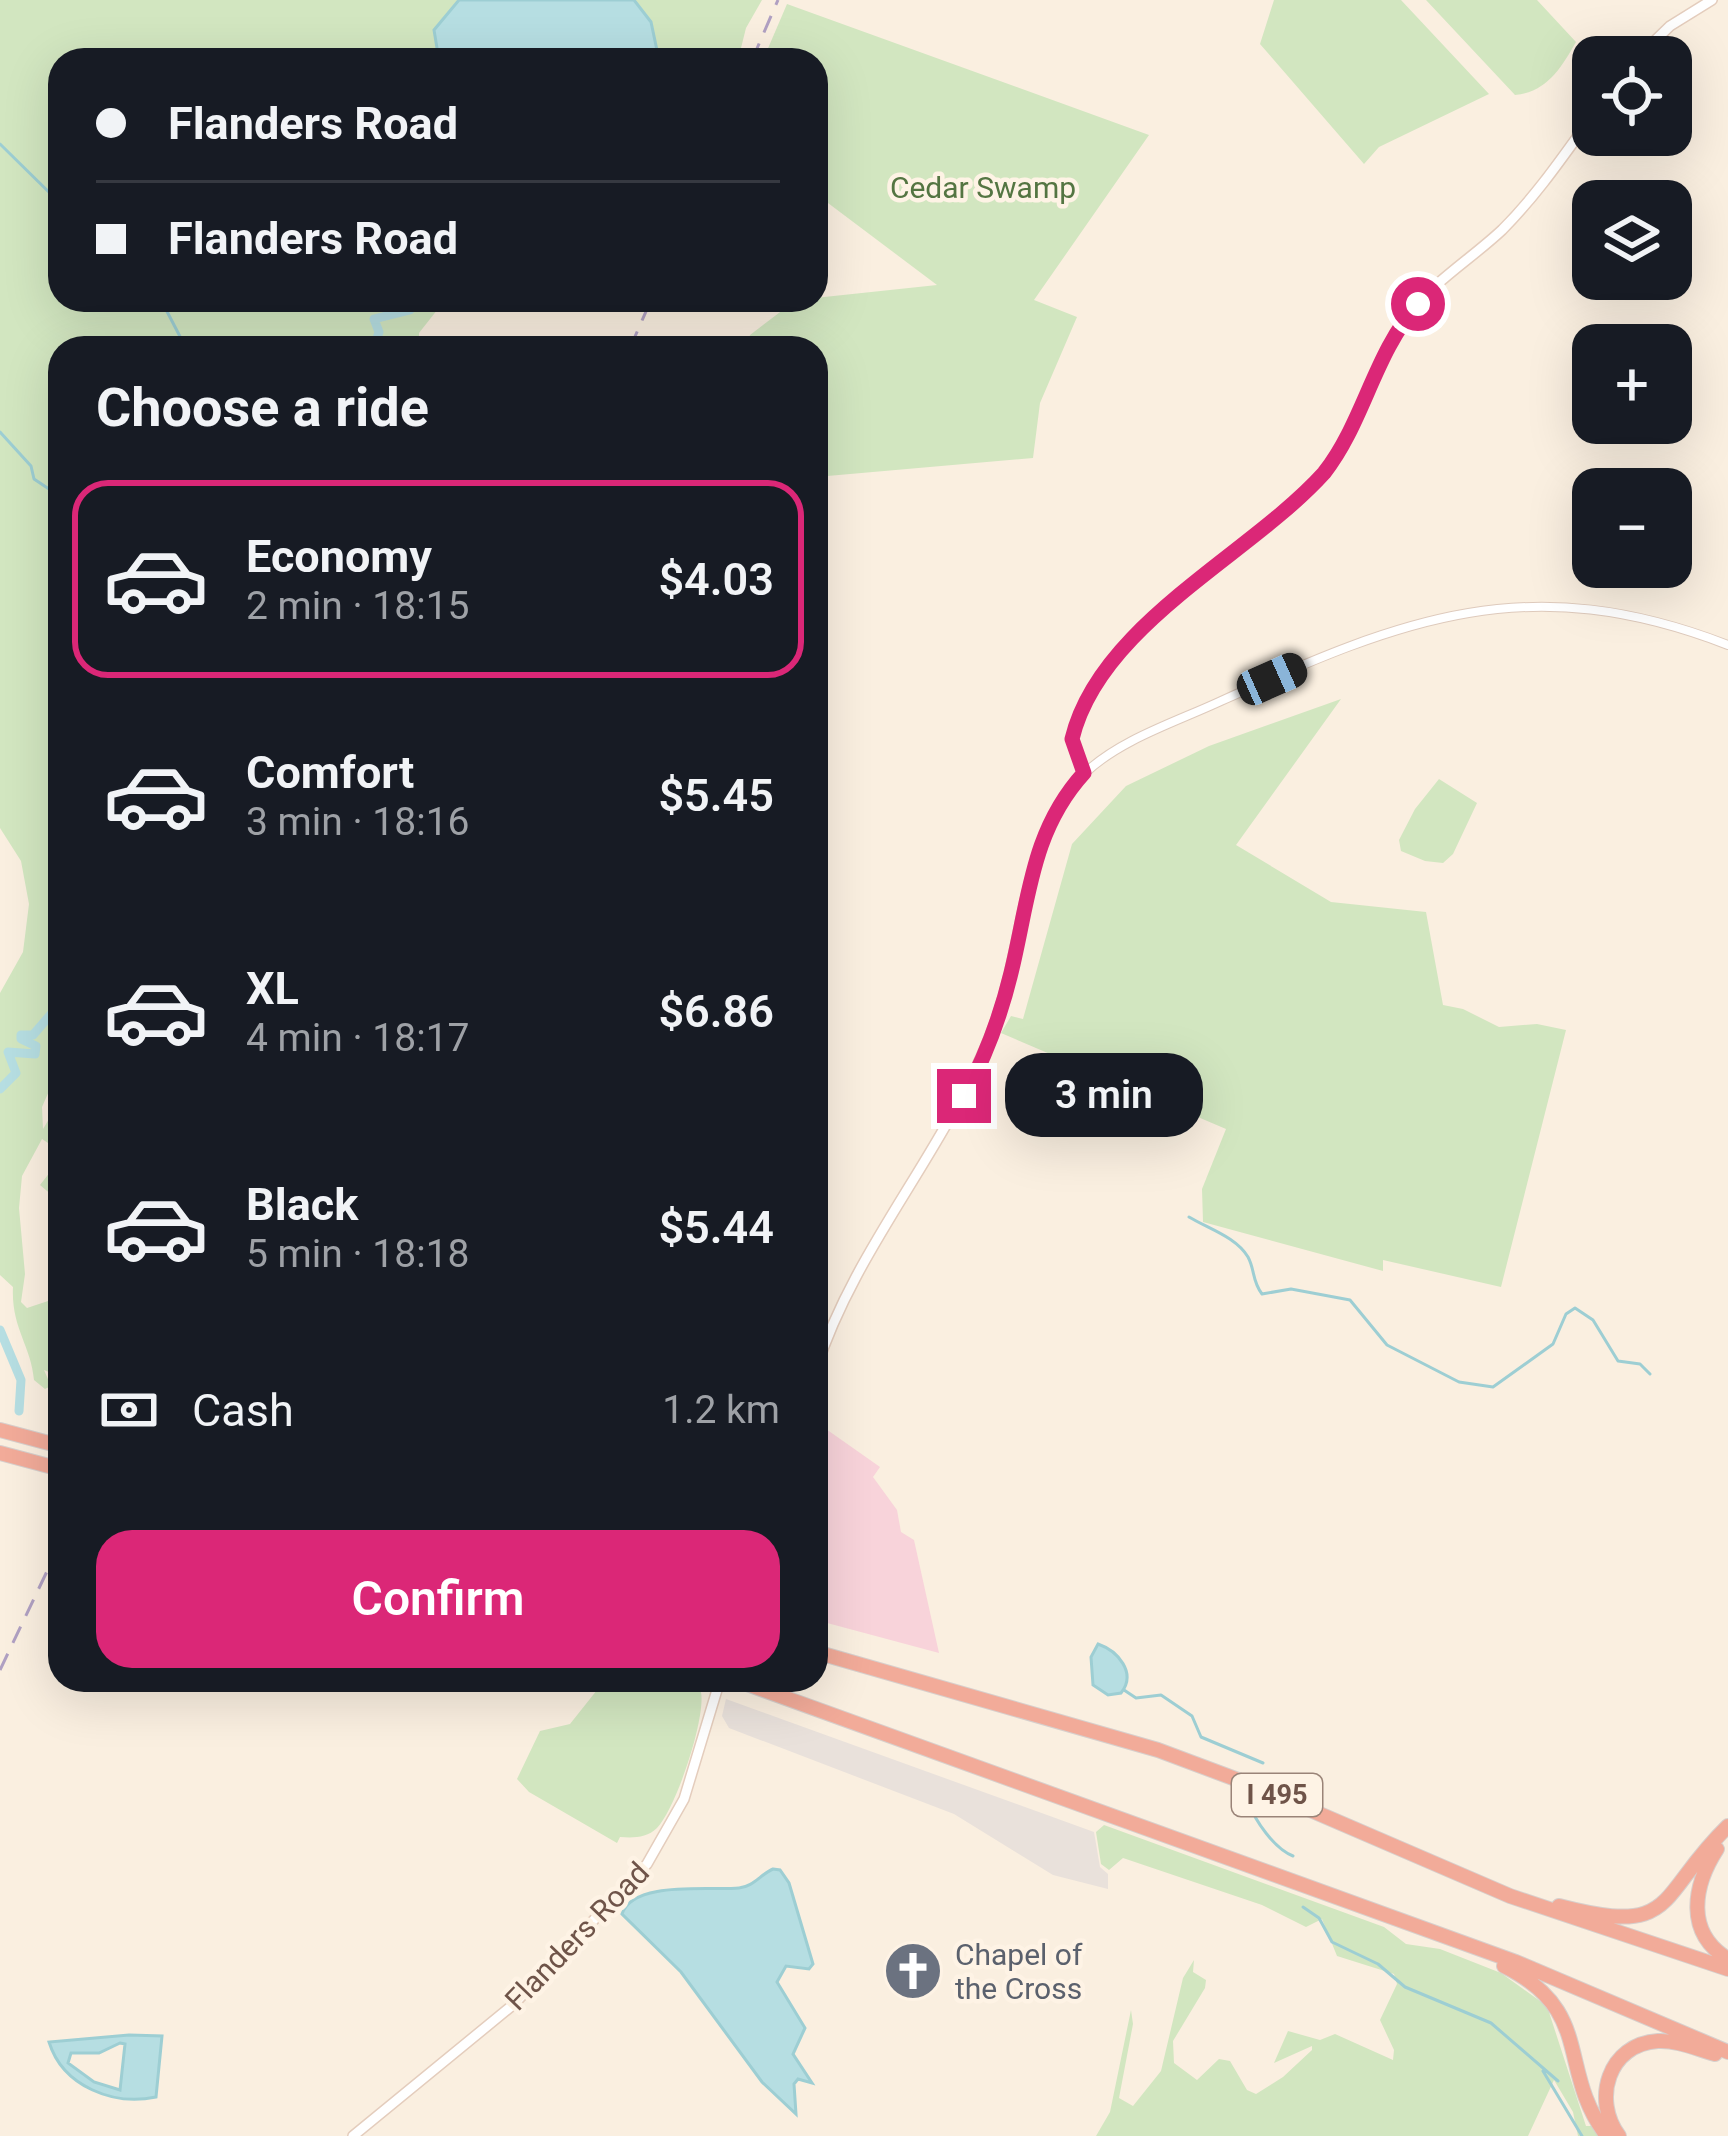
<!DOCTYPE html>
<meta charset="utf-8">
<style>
:root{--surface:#171b24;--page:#242831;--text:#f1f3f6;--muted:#9ea1a6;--line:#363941;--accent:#db2777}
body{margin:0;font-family:Roboto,sans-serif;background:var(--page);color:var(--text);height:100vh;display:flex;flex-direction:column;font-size:45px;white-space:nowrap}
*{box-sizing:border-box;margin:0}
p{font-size:39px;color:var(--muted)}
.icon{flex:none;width:66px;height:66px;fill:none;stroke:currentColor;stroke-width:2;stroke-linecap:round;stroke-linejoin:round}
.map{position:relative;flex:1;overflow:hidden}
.drawer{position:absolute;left:48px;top:336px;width:780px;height:1356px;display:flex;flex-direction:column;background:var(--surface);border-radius:36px;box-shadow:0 12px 48px #0002}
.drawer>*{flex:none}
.banner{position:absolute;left:48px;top:48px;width:780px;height:264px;border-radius:36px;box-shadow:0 12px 48px #0002;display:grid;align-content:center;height:264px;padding:0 48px;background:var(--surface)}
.buttons{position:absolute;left:1572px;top:36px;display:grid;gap:24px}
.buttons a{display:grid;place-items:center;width:120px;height:120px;border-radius:24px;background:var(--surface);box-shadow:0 12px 48px #0002;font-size:60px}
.end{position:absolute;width:54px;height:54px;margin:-27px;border:15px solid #db2777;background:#fff;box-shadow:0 0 0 6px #fff}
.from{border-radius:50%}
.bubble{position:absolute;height:84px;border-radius:36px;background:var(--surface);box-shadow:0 12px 48px #0002;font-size:39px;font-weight:600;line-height:84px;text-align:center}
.car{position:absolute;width:36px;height:72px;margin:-36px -18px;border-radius:15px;box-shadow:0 0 9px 3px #0007;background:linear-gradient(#222 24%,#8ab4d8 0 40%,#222 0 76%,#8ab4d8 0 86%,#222 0)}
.banner b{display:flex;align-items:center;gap:42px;height:114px;font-size:45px}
.banner b+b{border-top:3px solid var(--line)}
.banner i{width:30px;height:30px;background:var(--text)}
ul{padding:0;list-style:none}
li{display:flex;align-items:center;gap:36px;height:198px;margin:0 24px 18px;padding:0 24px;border:6px solid transparent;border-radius:36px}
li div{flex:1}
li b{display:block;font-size:45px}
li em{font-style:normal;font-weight:600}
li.active{border-color:var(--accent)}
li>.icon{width:108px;height:108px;stroke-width:1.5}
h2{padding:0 48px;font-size:54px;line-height:144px}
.pay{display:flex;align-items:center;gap:30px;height:132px;padding:0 48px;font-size:45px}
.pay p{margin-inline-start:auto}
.primary-button{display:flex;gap:24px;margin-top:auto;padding:24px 48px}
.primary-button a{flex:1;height:138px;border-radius:36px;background:var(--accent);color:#fff;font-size:48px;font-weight:600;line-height:138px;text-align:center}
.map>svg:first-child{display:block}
.industrial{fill:#e9e1db}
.medical{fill:#f8d3da}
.green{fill:#d2e6c0}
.water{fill:#b6dee2;stroke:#9dced3;stroke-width:3;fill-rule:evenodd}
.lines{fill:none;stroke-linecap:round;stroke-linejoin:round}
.stream{stroke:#9dced3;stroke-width:3}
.river{stroke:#b6dee2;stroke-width:9}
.tertiary-casing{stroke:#decabc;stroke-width:10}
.secondary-casing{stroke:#e4cdbd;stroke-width:12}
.motorway-casing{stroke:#d7cfcc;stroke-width:16}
.tertiary{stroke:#fff;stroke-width:8}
.secondary{stroke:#fff;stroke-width:9}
.motorway{stroke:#f2ab99;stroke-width:14}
.rail{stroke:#b0a0c2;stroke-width:3;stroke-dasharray:18 12;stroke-linecap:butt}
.route{stroke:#db2777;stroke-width:15}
.labels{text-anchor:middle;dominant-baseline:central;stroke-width:9;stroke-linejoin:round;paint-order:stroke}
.shield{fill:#fef3e5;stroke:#9a8478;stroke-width:3}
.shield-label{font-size:27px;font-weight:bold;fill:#6f5449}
.park-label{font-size:30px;fill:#547542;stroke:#fef3e5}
.street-label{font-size:30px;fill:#6f5449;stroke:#fef3e5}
.worship-label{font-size:30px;fill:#5b616d;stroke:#fef3e5;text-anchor:start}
</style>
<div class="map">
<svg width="1728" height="2136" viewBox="0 0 1728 2136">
<rect width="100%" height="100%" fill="#faefe0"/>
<path class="industrial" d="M726 1699 1094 1832 1100 1867 1108 1874V1889L1053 1875 954 1814 729 1728 722 1716Z"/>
<path class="medical" d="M816 1422 880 1467 873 1477 897 1510 901 1532 914 1540 939 1653 816 1620Z"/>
<path class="green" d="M0 0H459L435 30 439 60H60V300H445L419 333V348H60V1066L42 1107 43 1129 49 1119H60V1202L40 1185 54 1167 57 1149 42 1139 22 1176 19 1208 25 1274 21 1302 27 1308 60 1297V1377L44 1370 51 1386 45 1389 34 1380C31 1345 11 1328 13 1287L0 1275V993L23 952 29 904 21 861 0 828Z
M634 0H762L746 28 738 60H659L648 17Z
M1274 0H1401L1489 94 1379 147 1364 164 1260 44Z
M1426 0H1537L1576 42C1561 68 1547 92 1515 95Z
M787 4 1149 135 1034 300 1077 317 1040 403 1033 458 816 477V348H747L750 335 796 300 937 285 816 194V60H763Z
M1341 699 1236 845 1331 902 1426 912 1443 1005 1463 1009 1499 1027 1537 1024 1566 1030 1501 1287 1383 1260V1271L1203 1222 1202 1189 1226 1129 1001 1033 1011 1016 1023 1019 1072 844 1126 786 1209 746Z
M1439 779 1477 803 1453 854 1443 863 1425 861 1401 851 1399 840 1415 809Z
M599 1680H701L708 1685 701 1692C706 1719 676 1808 657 1828 647 1838 633 1838 620 1837L617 1843 529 1792 517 1779 540 1731 570 1724 601 1685Z
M1104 1825 1384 1927 1406 1944 1440 1949 1501 1973 1547 2006 1586 2126H1593L1602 2136H1578L1573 2112 1554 2080 1528 2136H1096L1110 2112 1131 2010 1133 2024 1119 2098 1133 2106 1161 2071 1183 1978 1194 1960 1193 1972 1206 1980 1205 1988 1173 2041 1174 2063 1197 2080 1219 2059 1230 2061 1247 2090 1256 2094 1283 2077 1312 2050V2046L1274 2063 1288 2031 1320 2040 1335 2034 1393 2060 1394 2050 1380 2020 1397 1984 1394 1974 1337 1956 1322 1919 1306 1927 1262 1905 1123 1858 1109 1870 1101 1864 1096 1832Z"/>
<path class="water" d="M459 0H634L651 22 659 60H439L434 30Z
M1098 1644C1118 1651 1137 1673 1121 1693L1108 1695 1093 1685 1091 1657Z
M773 1869 780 1870 789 1883 813 1964 809 1969 786 1966 777 1982 805 2028 793 2054 812 2083 798 2079 794 2084 796 2114 762 2082 681 1972 622 1914C633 1880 710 1891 739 1888 753 1887 761 1874 773 1869Z
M129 2035 162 2036 156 2097C114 2106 63 2087 49 2042ZM120 2043 125 2044 120 2090 94 2082 68 2063 71 2053H99Z"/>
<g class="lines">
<path class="stream" d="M0 144 60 203
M161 300 186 348
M0 432 31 466 34 479 49 489 60 482
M1189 1217C1209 1229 1236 1237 1248 1257 1255 1270 1252 1281 1262 1294L1291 1289 1350 1300 1387 1345 1459 1382 1493 1387 1553 1344 1566 1314 1575 1308 1593 1320 1618 1361 1640 1364 1650 1374
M1124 1690 1136 1698 1161 1695 1192 1716 1201 1737 1263 1763
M1249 1803C1255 1821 1274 1848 1293 1856
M1303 1907 1319 1918 1332 1942 1378 1964 1405 1987 1491 2023 1558 2081
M1543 2071 1582 2136"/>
<path class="river" d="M374 348 379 332 374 319 410 310 413 300
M0 1089 16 1073 8 1052 35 1054 36 1046 21 1039V1035H33L52 1013 60 1012
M0 1330 21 1380 19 1411"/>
<defs>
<path id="tertiary" d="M1085 773C1121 739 1176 722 1221 701 1404 618 1529 568 1728 645"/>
<path id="secondary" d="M1638 57 1670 26 1712 0
M816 1369C856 1245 947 1150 993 1028 1026 942 1019 843 1085 773L1072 739C1100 624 1247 561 1321 477 1362 430 1370 365 1407 316 1433 282 1471 259 1502 230 1537 195 1564 155 1593 115
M353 2136 514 2004 647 1864 684 1799 720 1680"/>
<path id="motorway" d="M0 1430 60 1446
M0 1453 60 1469
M816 1652 1158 1750 1257 1787 1510 1896 1728 1969
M736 1680 1516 1962 1728 2052
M1717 1849C1693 1886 1685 1933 1728 1959
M1559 1906C1679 1937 1655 1897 1728 1826
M1504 1966C1596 2012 1556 2069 1607 2136
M1619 2136C1592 2100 1608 2044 1658 2041 1677 2040 1697 2049 1715 2054"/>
</defs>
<use href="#tertiary" class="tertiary-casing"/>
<use href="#secondary" class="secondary-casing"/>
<use href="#motorway" class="motorway-casing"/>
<use href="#tertiary" class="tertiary"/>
<use href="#secondary" class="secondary"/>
<use href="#motorway" class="motorway"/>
<path class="rail" d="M752 60 778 0
M630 348 651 300
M0 1670 60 1544"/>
</g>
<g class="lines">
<path class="route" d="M964 1096C985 1058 1001 1014 1011 973 1029 900 1031 831 1084 773L1072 739C1099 625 1250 555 1324 473 1364 422 1374 353 1418 304"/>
</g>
<defs>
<symbol id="church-disc" viewBox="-11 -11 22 22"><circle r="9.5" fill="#6b7280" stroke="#fef3e5"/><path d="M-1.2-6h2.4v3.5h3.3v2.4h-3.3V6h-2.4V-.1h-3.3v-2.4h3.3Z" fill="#fff"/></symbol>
</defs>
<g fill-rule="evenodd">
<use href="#church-disc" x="880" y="1938" width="66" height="66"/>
</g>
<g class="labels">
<rect class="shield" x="1232" y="1774" width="90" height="42" rx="9"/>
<g class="shield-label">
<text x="1277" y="1795">I 495</text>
</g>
<g class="park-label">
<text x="983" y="187">Cedar Swamp</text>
</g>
<g class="street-label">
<text transform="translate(577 1936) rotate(-46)">Flanders Road</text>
</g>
<g class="worship-label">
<text x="955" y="1954">Chapel of<tspan x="955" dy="34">the Cross</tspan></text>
</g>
</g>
</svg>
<div class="buttons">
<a><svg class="icon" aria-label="locate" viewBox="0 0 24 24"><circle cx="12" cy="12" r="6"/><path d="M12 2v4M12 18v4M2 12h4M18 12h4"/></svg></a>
<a><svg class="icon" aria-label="layers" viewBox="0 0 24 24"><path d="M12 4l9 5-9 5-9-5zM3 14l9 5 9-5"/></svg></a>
<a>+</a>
<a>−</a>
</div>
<i class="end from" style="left:1418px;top:304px"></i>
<i class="end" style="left:964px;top:1096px"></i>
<div class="bubble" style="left:1005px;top:1053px;width:198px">3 min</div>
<i class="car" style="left:1272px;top:679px;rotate:66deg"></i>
<div class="banner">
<b><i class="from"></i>Flanders Road</b>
<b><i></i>Flanders Road</b>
</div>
<section class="drawer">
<h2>Choose a ride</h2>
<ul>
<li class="active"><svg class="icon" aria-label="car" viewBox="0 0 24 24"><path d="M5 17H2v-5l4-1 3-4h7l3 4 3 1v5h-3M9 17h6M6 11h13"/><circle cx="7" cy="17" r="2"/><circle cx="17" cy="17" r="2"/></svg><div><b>Economy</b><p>2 min · 18:15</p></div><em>$4.03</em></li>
<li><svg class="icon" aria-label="car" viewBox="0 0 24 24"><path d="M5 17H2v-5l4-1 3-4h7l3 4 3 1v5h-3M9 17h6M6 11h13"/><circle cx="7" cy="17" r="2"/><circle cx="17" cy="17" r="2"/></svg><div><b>Comfort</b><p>3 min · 18:16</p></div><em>$5.45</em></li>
<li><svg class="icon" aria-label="car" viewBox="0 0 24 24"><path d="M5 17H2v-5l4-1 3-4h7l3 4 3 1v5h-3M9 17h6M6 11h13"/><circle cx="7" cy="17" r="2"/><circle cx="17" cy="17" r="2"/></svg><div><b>XL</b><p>4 min · 18:17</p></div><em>$6.86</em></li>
<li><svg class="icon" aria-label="car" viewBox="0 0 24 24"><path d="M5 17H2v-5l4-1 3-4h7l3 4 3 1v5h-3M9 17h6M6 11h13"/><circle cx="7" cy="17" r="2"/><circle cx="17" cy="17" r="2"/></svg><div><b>Black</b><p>5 min · 18:18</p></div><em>$5.44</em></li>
</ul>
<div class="pay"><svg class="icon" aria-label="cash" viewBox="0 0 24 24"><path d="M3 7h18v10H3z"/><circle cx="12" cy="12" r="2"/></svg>Cash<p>1.2 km</p></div>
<div class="primary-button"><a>Confirm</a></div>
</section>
</div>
